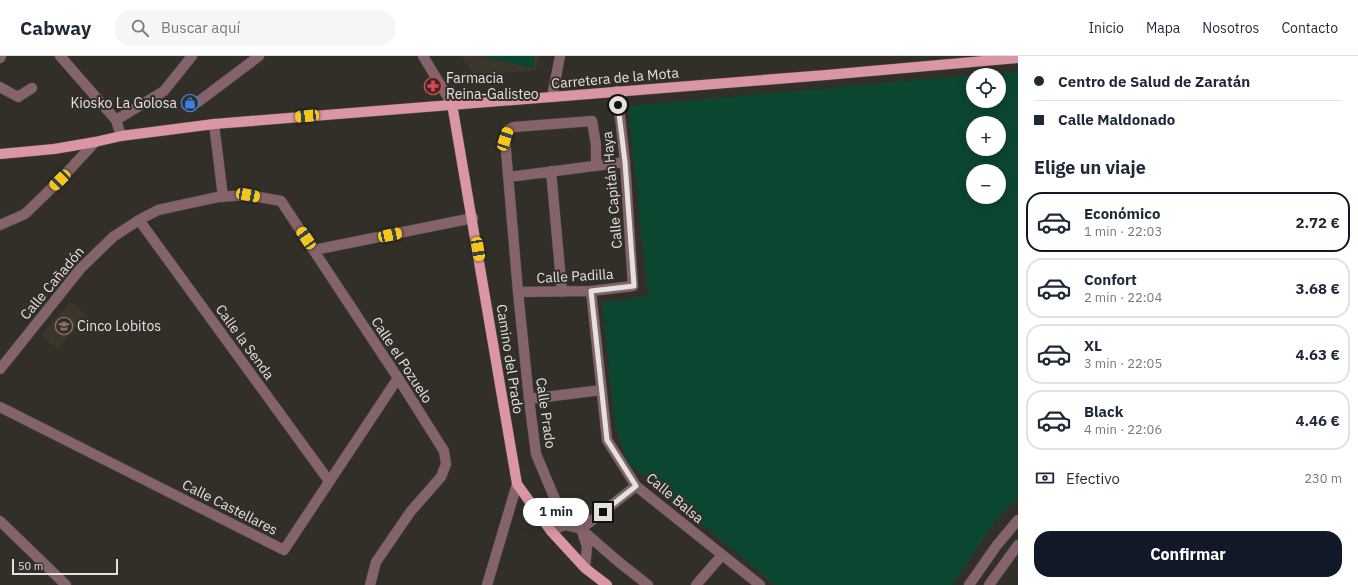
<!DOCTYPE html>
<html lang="es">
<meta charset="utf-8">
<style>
:root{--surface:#fff;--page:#f6f6f7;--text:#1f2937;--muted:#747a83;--line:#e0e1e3;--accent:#111827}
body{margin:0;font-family:"IBM Plex Sans",sans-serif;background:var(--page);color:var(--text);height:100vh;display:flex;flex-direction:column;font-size:15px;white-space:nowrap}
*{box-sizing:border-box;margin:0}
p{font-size:13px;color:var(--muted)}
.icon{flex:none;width:22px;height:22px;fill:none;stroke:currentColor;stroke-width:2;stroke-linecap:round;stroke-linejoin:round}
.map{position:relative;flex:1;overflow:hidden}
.side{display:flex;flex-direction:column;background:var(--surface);width:340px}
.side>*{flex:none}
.banner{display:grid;align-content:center;height:88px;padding:0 16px;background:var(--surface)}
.buttons{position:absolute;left:966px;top:12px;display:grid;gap:8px}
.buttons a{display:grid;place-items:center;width:40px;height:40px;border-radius:50%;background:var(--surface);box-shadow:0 2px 10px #0003;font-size:20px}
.scale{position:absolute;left:12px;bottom:10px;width:106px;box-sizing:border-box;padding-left:4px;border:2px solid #e4e2df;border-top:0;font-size:11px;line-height:14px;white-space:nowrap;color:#e4e2df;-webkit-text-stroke:3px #322f29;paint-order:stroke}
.end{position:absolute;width:18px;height:18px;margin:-9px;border:5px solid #e4e2df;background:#111;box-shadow:0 0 0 2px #111}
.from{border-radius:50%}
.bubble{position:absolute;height:28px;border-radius:14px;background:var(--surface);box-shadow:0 2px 10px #0003;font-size:13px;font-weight:700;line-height:28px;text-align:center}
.car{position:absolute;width:12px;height:24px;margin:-12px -6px;border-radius:5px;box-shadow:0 0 3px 1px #0007;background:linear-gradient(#f5c518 24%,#345 0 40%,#f5c518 0 76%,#345 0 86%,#f5c518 0)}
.banner b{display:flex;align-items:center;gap:14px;height:38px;font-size:15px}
.banner b+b{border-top:1px solid var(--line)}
.banner i{width:10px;height:10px;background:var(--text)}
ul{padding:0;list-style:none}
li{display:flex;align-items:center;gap:12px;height:60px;margin:0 8px 6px;padding:0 8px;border:2px solid var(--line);border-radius:16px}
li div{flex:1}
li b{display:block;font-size:15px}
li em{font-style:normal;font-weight:700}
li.selected{border-color:var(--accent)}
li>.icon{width:36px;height:36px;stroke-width:1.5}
h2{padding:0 16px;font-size:18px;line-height:48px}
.pay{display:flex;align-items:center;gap:10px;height:44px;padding:0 16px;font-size:15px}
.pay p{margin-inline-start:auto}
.button{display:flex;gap:8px;margin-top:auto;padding:8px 16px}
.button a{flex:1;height:46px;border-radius:16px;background:var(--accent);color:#fff;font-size:16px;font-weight:700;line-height:46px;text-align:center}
header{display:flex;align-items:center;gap:24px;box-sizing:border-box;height:56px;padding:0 20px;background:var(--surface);border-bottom:1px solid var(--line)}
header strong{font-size:19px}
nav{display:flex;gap:22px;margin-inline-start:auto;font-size:14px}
.search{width:280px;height:36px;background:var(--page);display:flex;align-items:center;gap:10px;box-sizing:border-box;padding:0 14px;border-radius:16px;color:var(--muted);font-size:15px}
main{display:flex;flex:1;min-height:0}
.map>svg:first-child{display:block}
.built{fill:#3c362a}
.green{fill:#0b4631;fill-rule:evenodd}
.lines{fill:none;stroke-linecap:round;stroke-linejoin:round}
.minor-casing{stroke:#4e4c46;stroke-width:11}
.major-casing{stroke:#4e4c46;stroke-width:11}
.minor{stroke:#85636a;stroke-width:10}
.major{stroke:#db96a3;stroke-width:10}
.route{stroke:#e4e2df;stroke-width:5}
.labels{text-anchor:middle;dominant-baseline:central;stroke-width:4;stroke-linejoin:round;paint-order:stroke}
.poi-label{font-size:14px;fill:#e4e2df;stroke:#322f29;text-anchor:start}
.street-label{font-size:14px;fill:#e4e2df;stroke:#322f29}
</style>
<header>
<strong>Cabway</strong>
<div class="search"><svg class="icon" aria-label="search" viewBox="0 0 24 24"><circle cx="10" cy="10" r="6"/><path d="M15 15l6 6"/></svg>Buscar aquí</div>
<nav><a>Inicio</a><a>Mapa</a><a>Nosotros</a><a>Contacto</a></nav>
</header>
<main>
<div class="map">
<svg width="1018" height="529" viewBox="0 0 1018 529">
<rect width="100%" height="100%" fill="#322f29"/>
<path class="built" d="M461 0H539L536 15 473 18Z
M70 246 86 260 58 293 41 279Z"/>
<path class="green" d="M479 0H535L533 12Z
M1018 15V442L998 461 952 529H775L627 406 615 369 602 247 648 240 628 50ZM973 19H999V45H973ZM973 67H999V93H973ZM973 115H999V141H973Z"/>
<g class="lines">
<defs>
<path id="minor" d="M60 0 116 64 121 80
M423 0 452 48
M0 2 1 0
M0 31 18 41 32 32
M552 41 560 0
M198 46 259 0
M116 64 164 35 192 0
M214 68 223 141
M596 110V89L592 65 514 71 508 74 505 83 518 236 529 343 536 398 560 455 620 507 648 529
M551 115 562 236
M509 121 625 106
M139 164 329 425
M0 169 25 158 60 124 95 86
M314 194 473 162
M591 235 607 384 636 430 760 529
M518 236 591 235 633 230 625 106 617 35
M0 313 81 212 113 181 139 164 158 154 218 141 248 139 281 145 398 322 444 395 446 408 441 421 411 455 376 506 370 529
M529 343 602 334
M0 351 284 494 398 322
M0 465 66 529
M581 473 636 430
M551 475 565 469 581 473 587 490 585 512
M487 529 517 428
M696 529 722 499
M969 529 997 489 1018 464
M989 529 1018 489"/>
<path id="major" d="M452 48 517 428 551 475 585 512 607 529
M0 98 54 93 95 86 121 80 214 68 826 19 1018 2"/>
</defs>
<use href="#minor" class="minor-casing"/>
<use href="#major" class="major-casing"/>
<use href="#minor" class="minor"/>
<use href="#major" class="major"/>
</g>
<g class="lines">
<path class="route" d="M603 456 636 430 607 384 591 235 634 230 625 106 618 49"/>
</g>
<defs>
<symbol id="pharmacy-ring" viewBox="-11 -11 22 22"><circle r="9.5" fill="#322f29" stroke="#e0444e" stroke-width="1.5"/><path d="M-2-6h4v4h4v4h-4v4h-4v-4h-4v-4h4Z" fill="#e0444e"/></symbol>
<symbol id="shop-ring" viewBox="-11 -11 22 22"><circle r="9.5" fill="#322f29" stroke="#3f7fe0" stroke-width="1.5"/><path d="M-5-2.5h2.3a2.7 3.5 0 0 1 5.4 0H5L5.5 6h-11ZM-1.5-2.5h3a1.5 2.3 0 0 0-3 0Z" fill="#3f7fe0"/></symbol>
<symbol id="school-ring" viewBox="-11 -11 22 22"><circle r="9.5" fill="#322f29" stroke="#8d6e63" stroke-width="1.5"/><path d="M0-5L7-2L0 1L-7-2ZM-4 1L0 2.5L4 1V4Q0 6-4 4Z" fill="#8d6e63"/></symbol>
</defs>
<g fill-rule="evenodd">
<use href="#pharmacy-ring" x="423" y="20" width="20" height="20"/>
<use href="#shop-ring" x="180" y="37" width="20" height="20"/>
<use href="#school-ring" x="54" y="260" width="20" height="20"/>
</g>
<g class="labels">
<g class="poi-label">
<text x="446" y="22">Farmacia<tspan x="446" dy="16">Reina-Galisteo</tspan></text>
<text x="177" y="47" text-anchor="end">Kiosko La Golosa</text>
<text x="77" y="270">Cinco Lobitos</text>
</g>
<g class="street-label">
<text transform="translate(615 22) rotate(-5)">Carretera de la Mota</text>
<text transform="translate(612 134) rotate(-95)">Calle Capitán Haya</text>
<text transform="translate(575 220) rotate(-3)">Calle Padilla</text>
<text transform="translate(52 227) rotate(-50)">Calle Cañadón</text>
<text transform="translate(245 286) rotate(54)">Calle la Senda</text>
<text transform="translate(510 303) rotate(81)">Camino del Prado</text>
<text transform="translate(402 304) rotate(57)">Calle el Pozuelo</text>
<text transform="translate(546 357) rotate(82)">Calle Prado</text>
<text transform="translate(675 442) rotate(40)">Calle Balsa</text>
<text transform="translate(230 451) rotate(27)">Calle Castellares</text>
</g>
</g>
</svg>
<div class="buttons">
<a><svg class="icon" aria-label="locate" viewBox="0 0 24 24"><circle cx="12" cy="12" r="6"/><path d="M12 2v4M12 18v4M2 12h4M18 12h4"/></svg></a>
<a>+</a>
<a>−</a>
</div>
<div class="scale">50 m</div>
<i class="end from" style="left:618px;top:49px"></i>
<i class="end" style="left:603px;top:456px"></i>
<div class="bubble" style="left:523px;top:442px;width:66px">1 min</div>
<i class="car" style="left:307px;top:60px;rotate:265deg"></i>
<i class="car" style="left:505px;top:83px;rotate:18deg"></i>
<i class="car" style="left:60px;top:124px;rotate:226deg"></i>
<i class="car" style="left:248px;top:139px;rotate:101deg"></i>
<i class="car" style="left:390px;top:179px;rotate:78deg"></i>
<i class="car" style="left:306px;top:182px;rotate:326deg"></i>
<i class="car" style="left:478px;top:193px;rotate:171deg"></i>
</div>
<section class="side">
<div class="banner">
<b><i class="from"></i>Centro de Salud de Zaratán</b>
<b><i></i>Calle Maldonado</b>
</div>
<h2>Elige un viaje</h2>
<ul>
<li class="selected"><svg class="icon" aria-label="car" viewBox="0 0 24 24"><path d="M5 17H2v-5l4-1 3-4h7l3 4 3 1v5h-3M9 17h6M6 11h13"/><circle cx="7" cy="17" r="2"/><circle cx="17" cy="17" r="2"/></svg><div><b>Económico</b><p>1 min · 22:03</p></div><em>2.72 €</em></li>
<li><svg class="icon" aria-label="car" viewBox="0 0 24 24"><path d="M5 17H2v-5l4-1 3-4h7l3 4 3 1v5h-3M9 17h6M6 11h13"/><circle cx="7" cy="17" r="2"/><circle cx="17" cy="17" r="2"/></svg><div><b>Confort</b><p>2 min · 22:04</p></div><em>3.68 €</em></li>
<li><svg class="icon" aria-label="car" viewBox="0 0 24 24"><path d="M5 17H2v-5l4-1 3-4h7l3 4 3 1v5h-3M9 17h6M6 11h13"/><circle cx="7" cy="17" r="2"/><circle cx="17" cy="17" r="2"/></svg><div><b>XL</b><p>3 min · 22:05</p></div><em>4.63 €</em></li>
<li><svg class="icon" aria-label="car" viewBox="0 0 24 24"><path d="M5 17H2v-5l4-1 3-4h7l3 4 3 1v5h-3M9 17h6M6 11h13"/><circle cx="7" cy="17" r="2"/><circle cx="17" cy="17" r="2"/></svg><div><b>Black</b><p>4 min · 22:06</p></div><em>4.46 €</em></li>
</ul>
<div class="pay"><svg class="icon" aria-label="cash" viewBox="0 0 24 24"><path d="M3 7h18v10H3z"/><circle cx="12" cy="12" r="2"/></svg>Efectivo<p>230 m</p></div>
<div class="button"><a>Confirmar</a></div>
</section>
</main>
